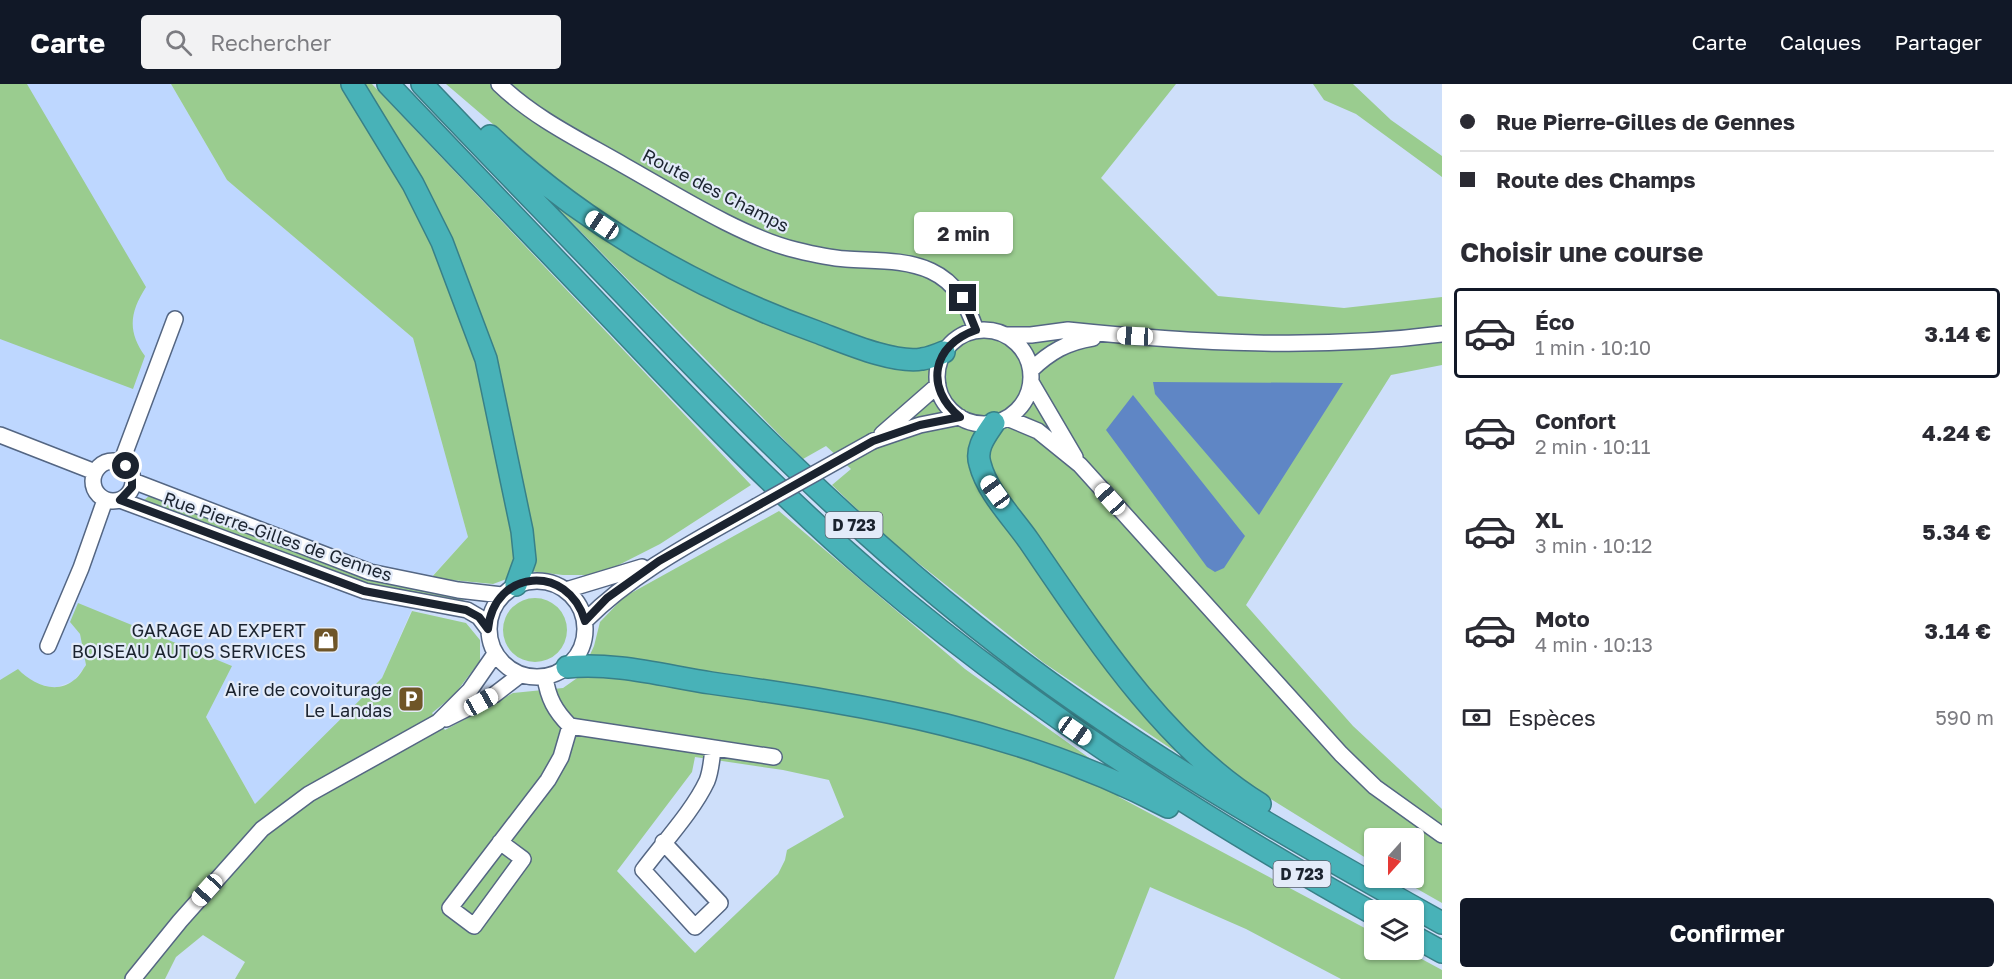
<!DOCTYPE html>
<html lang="fr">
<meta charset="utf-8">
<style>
:root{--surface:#fff;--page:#f2f2f3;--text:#2b2b33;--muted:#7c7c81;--line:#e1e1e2;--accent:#111827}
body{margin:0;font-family:"Golos Text",sans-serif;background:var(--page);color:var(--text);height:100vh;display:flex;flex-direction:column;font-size:22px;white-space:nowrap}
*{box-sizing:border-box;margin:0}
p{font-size:20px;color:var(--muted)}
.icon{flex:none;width:33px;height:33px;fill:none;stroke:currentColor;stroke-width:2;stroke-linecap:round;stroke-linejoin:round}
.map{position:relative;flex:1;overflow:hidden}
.details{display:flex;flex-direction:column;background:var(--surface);width:570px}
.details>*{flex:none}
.banner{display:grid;align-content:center;height:132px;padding:0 18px;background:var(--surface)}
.needle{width:39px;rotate:201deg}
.buttons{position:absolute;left:1364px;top:744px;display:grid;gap:12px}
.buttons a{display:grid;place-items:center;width:60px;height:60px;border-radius:6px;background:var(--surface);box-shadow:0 2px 4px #0004;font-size:30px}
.end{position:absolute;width:27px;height:27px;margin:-14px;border:8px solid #1b232f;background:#fff;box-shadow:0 0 0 3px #fff}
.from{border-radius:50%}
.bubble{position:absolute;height:42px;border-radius:6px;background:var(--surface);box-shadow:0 2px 4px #0004;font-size:20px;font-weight:700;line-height:42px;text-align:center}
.car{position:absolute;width:18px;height:36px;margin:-18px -9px;border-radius:8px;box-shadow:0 0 4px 2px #0007;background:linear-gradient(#fff 24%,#345 0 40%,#fff 0 76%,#345 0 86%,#fff 0)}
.banner b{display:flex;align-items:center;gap:21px;height:57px;font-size:22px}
.banner b+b{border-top:2px solid var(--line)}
.banner i{width:15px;height:15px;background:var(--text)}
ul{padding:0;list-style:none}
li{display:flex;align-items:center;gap:18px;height:90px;margin:0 12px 9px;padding:0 6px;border:3px solid transparent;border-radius:6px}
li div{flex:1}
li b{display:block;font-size:22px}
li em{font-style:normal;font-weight:700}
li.current{border-color:var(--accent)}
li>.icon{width:54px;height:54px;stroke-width:1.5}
h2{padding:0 18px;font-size:27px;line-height:72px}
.pay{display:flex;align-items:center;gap:15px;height:66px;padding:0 18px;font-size:22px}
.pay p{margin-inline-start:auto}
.action{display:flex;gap:12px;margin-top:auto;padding:12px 18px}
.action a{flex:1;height:69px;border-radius:6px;background:var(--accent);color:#fff;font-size:24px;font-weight:700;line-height:69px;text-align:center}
header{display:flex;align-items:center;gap:36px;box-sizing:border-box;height:84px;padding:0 30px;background:var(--accent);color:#fff}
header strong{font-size:28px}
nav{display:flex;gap:33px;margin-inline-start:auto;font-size:21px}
.search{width:420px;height:54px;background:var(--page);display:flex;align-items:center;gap:15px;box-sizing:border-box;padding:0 21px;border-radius:6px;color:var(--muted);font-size:22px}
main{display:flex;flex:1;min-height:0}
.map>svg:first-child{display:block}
.built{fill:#bed7ff}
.green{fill:#9acc8f;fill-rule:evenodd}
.water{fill:#5f86c5}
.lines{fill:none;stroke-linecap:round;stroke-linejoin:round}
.minor-casing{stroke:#546683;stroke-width:18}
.highway-casing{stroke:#388088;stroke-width:24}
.minor{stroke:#fff;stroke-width:15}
.highway{stroke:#48b2b8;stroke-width:21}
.minor-bridge-casing{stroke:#546683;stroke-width:18;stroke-linecap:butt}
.minor-bridge{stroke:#fff;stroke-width:15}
.route{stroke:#1b232f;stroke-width:8}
.labels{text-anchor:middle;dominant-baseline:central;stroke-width:4.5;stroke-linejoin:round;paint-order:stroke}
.shield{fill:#e3ebf9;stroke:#575f6c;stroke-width:1.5}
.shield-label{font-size:16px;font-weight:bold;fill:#1b232f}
.street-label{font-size:18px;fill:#1b232f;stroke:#e3ebf9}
.poi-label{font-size:18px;fill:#1b232f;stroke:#e3ebf9;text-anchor:end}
</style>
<header>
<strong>Carte</strong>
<div class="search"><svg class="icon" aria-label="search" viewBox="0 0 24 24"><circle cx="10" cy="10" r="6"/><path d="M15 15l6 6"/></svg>Rechercher</div>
<nav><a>Carte</a><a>Calques</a><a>Partager</a></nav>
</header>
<main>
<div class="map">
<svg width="1442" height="895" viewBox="0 0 1442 895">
<rect width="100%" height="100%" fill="#cedffa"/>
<path class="built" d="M0 0H171L227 96 413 254 468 453 421 504 382 594 255 720 206 633 231 581 70 538 80 550 86 581 74 597 54 604 30 598 18 586 0 596Z"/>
<path class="green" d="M0 0H27L146 203C130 228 127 247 145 272L133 305 0 255Z
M171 0H372L751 401 660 460 599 491H563L529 487 493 500 431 494 468 453 413 254 227 96Z
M446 0H1176L1101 94 1218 212 1344 224 1442 213V281L1391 291 1246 521 1353 642 1442 725V819L1398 794H1413V754H1374V779L1261 709 1196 658 1179 670 1044 579 888 455 832 401 851 385 826 362 803 375 551 117 564 101Z
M1313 0H1353L1391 36 1442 72V93L1356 30 1324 16Z
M149 412 155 413 465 512 462 520 369 505 143 417Z
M779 427 965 585 1106 686 1119 713 1374 849V866H1405L1442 886V895H1341L1246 845 1150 803 1114 895H235L245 878 203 851 176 873 165 895H0V596L18 585C32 600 56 611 74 596 79 593 83 585 86 581L80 550 70 538 78 519 232 582 206 633 255 720 382 594 412 527 466 539 480 556V577L454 611 432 629 445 646 513 609 563 604 580 592 594 562 600 538 624 513ZM695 673 783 686 829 696 844 733 787 766 785 776 778 790 695 869 617 787 692 688Z
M503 546a32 32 0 1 1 64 0a32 32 0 1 1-64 0Z"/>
<path class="water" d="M1153 298 1343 299 1259 431 1155 310Z
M1133 311 1245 452 1224 484 1215 488 1207 483 1106 346Z"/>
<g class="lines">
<defs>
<path id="minor" d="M499 0C535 35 582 57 625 82 673 109 744 154 796 166 812 170 830 174 846 175 874 177 905 175 931 187 957 199 967 221 976 246
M937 293a47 47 0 1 1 94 0a47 47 0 1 1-94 0Z
M1007 251H1031L1068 246C1192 259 1319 266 1442 250
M1031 286C1050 268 1067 258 1093 254
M1031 298 1075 373
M1007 334 1038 347 1080 381 1341 670 1375 703 1442 751
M882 350 938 301
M0 351 95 388
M873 357 920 341 960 333
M93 397a20 20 0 1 1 40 0a20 20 0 1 1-40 0Z
M121 379 175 235
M133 397 370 488 458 506 502 511
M120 416 365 507 467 526 479 533 488 545
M489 545a48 48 0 1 1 96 0a48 48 0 1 1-96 0Z
M566 506 642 483
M585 537C634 488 695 457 755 423
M48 562 81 484 105 416
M545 593C548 614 555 627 570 642L774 673
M446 635 494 611 520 591
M500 758 523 775 474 842 450 824 548 696 561 673 570 642
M663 758 720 819 695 843 643 786C663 759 693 727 707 697 711 687 712 674 713 664
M133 895 180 837 262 745 309 710 438 638 470 606 495 570"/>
<path id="highway" d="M352 0 413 100 442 158 486 275 522 447 525 476 516 501
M388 0C464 80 541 160 617 240 699 327 782 413 873 491 1029 624 1196 730 1374 830
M422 0C488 70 555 138 621 207 734 326 847 440 975 542 1120 658 1281 749 1442 839
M490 52C583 140 697 205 817 248 844 258 894 280 922 275 929 274 937 271 944 268
M994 339C986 351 975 364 980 380 987 408 1013 434 1029 457 1092 549 1164 661 1260 720
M567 583C614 578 665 592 711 599 872 622 1021 646 1168 723
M1413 852 1442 868"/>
</defs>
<use href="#minor" class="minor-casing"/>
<use href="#highway" class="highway-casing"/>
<use href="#minor" class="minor"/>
<use href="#highway" class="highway"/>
<defs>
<path id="minor-bridge" d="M755 423 873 357"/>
</defs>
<use href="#minor-bridge" class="minor-bridge-casing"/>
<use href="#minor-bridge" class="minor-bridge"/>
</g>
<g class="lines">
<path class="route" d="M126 382 132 392V403L120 416 364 507 466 526 479 533 488 545C494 485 568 479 585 537L607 514 659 477 873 357 920 341 960 333C924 304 932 261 976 246L963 214"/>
</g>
<defs>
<symbol id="shop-square" viewBox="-11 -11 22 22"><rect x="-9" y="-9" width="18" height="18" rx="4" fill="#6f5527" stroke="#e3ebf9"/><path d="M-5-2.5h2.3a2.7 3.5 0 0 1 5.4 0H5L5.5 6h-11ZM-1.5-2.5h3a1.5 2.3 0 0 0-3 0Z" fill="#fff"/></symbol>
<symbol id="parking-square" viewBox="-11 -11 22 22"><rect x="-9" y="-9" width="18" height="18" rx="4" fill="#6f5527" stroke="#e3ebf9"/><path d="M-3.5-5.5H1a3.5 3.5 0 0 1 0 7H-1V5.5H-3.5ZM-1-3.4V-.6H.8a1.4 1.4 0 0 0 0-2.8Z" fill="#fff"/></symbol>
</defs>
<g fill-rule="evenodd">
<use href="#shop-square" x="311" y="541" width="30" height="30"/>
<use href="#parking-square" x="396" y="600" width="30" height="30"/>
</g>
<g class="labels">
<g class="shield">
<rect x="825.5" y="428" width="57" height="26" rx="4.5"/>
<rect x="1273.5" y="777" width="57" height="26" rx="4.5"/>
</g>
<g class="shield-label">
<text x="854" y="441">D 723</text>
<text x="1302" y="790">D 723</text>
</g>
<g class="street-label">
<text transform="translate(716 106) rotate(27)">Route des Champs</text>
<text transform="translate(278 452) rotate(19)">Rue Pierre-Gilles de Gennes</text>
</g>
<g class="poi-label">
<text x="306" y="546">GARAGE AD EXPERT<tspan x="306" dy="21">BOISEAU AUTOS SERVICES</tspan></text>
<text x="392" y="605">Aire de covoiturage<tspan x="392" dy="21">Le Landas</tspan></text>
</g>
</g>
</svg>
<div class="buttons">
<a><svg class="needle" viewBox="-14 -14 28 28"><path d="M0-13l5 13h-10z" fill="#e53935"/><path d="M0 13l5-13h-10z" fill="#7c7c81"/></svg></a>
<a><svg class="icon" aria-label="layers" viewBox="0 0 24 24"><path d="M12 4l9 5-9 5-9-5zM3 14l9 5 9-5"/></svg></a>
</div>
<i class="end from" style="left:126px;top:382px"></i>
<i class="end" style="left:963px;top:214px"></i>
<div class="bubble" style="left:914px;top:128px;width:99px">2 min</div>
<i class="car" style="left:602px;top:141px;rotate:304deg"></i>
<i class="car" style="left:1135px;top:252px;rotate:273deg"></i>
<i class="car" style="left:995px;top:408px;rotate:324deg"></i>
<i class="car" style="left:1110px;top:415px;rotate:318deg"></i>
<i class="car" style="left:481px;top:618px;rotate:61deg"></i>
<i class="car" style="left:1075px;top:647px;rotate:125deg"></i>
<i class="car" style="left:207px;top:806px;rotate:222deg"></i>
</div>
<section class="details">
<div class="banner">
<b><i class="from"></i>Rue Pierre-Gilles de Gennes</b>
<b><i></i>Route des Champs</b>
</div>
<h2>Choisir une course</h2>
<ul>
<li class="current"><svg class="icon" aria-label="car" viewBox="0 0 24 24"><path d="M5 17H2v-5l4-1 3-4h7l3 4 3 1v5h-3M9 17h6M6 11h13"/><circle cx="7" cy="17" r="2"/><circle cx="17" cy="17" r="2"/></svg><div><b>Éco</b><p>1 min · 10:10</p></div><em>3.14 €</em></li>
<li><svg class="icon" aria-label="car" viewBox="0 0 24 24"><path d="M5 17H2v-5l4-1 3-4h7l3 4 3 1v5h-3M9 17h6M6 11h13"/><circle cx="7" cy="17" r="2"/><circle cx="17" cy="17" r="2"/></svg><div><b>Confort</b><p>2 min · 10:11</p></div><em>4.24 €</em></li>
<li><svg class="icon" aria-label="car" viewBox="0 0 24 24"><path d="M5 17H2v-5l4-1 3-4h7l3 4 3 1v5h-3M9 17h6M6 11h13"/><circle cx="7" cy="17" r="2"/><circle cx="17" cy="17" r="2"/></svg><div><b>XL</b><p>3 min · 10:12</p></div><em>5.34 €</em></li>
<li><svg class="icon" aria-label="car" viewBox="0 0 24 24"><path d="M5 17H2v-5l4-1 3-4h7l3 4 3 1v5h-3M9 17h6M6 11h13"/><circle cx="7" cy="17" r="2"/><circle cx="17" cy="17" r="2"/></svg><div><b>Moto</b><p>4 min · 10:13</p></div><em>3.14 €</em></li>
</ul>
<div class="pay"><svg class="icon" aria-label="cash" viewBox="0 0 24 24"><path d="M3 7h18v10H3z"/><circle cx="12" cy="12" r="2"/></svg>Espèces<p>590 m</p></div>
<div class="action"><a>Confirmer</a></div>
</section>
</main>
